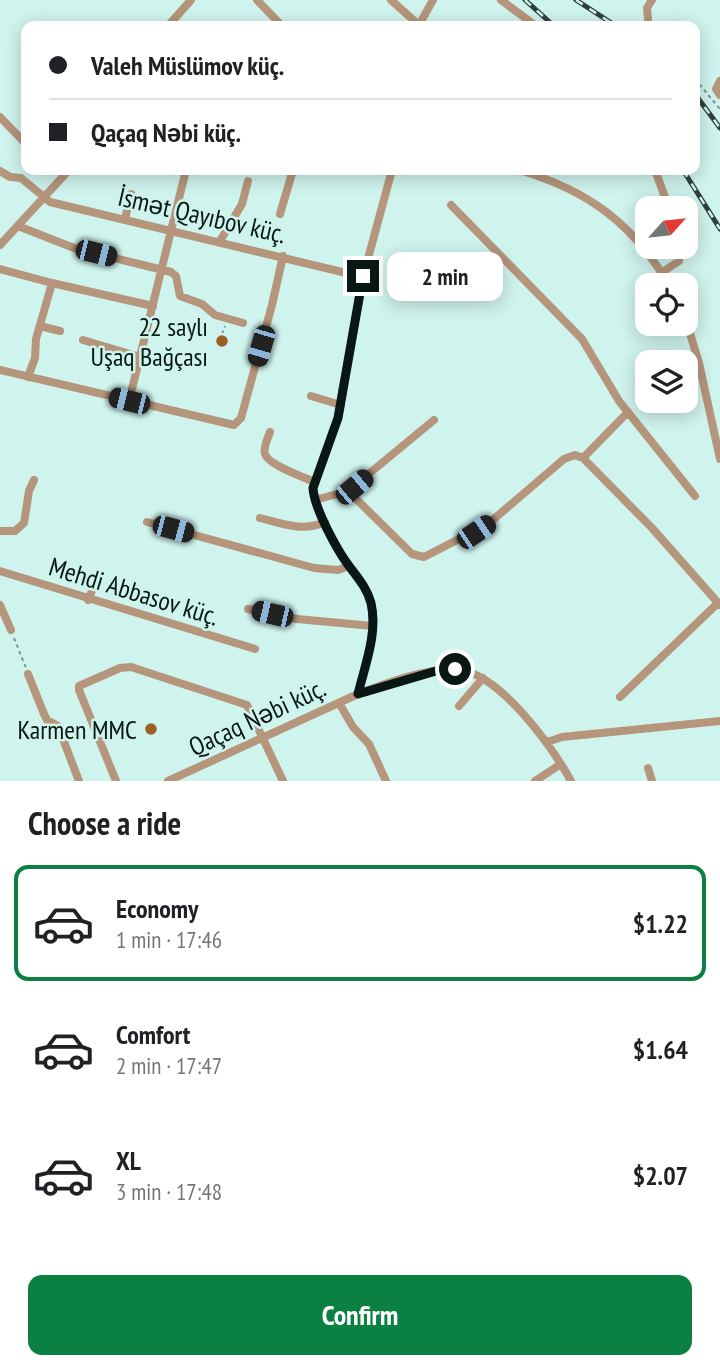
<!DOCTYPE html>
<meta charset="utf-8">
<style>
:root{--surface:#fff;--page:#f2f2f2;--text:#202124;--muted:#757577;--line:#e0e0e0;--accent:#0b8043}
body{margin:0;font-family:"PT Sans Narrow",sans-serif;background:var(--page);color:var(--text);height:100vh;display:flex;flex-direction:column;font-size:26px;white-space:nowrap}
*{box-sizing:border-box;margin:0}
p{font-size:23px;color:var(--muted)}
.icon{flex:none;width:38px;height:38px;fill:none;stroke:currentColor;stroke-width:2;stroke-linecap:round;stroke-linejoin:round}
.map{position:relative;height:781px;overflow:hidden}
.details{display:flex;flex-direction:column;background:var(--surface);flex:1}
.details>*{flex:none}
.top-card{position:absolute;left:21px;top:21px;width:679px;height:154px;border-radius:14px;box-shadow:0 4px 18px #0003;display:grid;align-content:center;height:154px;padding:0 28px;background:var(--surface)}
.needle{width:46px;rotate:63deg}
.buttons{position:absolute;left:635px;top:196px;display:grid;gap:14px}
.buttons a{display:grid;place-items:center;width:63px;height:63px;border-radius:14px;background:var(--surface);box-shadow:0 4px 18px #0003;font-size:35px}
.end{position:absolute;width:32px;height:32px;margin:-16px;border:9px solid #091715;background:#fff;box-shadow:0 0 0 4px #fff}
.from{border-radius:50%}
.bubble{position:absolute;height:49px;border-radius:14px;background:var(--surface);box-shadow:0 4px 18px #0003;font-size:23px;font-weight:700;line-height:49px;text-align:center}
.car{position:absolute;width:21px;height:42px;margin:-21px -10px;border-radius:9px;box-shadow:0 0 5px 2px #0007;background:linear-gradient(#222 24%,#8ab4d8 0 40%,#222 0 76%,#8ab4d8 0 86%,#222 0)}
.top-card b{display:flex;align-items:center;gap:24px;height:66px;font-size:26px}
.top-card b+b{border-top:2px solid var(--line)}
.top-card i{width:18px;height:18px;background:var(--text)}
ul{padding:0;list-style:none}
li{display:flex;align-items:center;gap:21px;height:116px;margin:0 14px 10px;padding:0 14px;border:4px solid transparent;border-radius:14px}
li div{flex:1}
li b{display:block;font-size:26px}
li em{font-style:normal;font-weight:700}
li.selected{border-color:var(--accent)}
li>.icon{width:63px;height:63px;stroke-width:1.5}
h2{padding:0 28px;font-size:32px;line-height:84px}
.button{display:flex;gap:14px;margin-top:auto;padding:14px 28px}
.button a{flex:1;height:80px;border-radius:14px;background:var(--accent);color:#fff;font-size:28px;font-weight:700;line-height:80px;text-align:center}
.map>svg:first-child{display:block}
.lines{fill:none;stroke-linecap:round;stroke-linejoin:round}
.path{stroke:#78938f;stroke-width:2;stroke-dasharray:3.5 3.5;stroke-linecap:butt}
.minor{stroke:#b5957b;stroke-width:8}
.rail-casing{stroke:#2e403d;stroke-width:5}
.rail{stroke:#cff3ed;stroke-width:2.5;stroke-dasharray:8;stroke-linecap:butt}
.route{stroke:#091715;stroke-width:9}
.poi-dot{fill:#9d6023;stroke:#cff3ed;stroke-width:2.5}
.labels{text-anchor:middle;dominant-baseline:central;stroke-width:5;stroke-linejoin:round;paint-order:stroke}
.street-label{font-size:26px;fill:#091715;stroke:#cff3ed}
.poi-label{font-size:26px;fill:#091715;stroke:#cff3ed;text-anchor:end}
</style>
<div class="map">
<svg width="720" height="781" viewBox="0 0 720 781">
<rect width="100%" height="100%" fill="#cff3ed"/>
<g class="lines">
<path class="path" d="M695 79 720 109
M222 334 225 326
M14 638 26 668"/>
<path class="minor" d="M257 0 282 26
M391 0 420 26
M501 0 536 26
M648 19 647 8 652 0
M419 25 433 0
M168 26 191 0
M720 81 716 89 720 95
M0 117 26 144
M519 170C587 190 633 223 669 285
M655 170 669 208
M0 171 10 177 21 178 50 202 363 277
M451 205 582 339 619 401 695 496
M280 214 293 170
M125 219 131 194
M18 226 74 248 171 272 176 276 180 296 202 304 215 315 243 323
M220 241 242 204 248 181
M0 245 69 170
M0 269 52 283 153 306
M661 273 679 261 677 247
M686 320 699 363 720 459
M40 326 60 331
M83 340 140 357
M0 370 234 425 241 418 272 305 283 256
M28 377 35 358 36 339 52 283
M311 396 341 405
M129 401 186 170
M270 432C268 437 263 448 265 454 268 465 304 477 314 482
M583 458 628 412
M348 491 434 420
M315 500 348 491 412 554 424 557 488 524 564 459 575 455 583 458 652 528 720 605
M260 518C283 524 303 532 325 522
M147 522 314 568 338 570 349 566
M0 531H15L24 523 29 491 34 480
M0 571 255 649
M88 600 96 582
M0 605 11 630
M248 609 297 619 373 626
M28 674 44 714 47 720 58 726 79 781
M358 694C386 683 428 667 458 670 500 673 552 747 571 781
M620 697 718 603
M339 703 353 727 369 744 386 781
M459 706 483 678
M547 742 562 737 720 721
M648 768 652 781
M116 781 79 690V686L120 668 131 667 247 705 283 781
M168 781 358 694C365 665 377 633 371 603 367 588 358 578 349 566 337 550 315 509 313 488L338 418 363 277 392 170
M535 781 561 764"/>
<defs>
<path id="rail" d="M525 0 554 26
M576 0 616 26
M695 94 720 128
M683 170 720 229"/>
</defs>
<use href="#rail" class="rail-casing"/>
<use href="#rail" class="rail"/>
</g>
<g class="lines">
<path class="route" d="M363 276 338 418 313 488C314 508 337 550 349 566 358 578 367 588 371 603 378 633 365 665 358 694L436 671 455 669"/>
</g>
<g class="poi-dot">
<circle cx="222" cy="341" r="7"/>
<circle cx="151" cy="729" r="7"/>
</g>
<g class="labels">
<g class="street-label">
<text transform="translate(202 215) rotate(13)">İsmət Qayıbov küç.</text>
<text transform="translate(134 591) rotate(17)">Mehdi Abbasov küç.</text>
<text transform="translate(257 717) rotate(-25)">Qaçaq Nəbi küç.</text>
</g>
<g class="poi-label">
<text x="208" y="326">22 saylı<tspan x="208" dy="30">Uşaq Bağçası</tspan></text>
<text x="137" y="729">Karmen MMC</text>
</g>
</g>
</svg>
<div class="buttons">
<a><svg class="needle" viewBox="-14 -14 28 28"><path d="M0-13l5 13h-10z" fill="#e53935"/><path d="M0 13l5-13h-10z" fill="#757577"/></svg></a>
<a><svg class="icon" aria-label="locate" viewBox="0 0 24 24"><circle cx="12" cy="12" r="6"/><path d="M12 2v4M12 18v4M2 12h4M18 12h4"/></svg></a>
<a><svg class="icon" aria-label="layers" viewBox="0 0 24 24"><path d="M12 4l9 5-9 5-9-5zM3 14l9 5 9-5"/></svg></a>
</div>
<i class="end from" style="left:455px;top:669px"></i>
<i class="end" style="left:363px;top:276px"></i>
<div class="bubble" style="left:387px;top:252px;width:116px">2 min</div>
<i class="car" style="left:96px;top:253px;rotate:104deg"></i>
<i class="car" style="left:261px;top:346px;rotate:196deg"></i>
<i class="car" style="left:129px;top:401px;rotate:284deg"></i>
<i class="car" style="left:354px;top:487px;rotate:50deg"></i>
<i class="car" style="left:173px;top:529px;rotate:105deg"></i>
<i class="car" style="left:476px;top:532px;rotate:56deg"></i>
<i class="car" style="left:272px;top:614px;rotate:283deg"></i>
<div class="top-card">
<b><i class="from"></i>Valeh Müslümov küç.</b>
<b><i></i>Qaçaq Nəbi küç.</b>
</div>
</div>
<section class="details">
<h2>Choose a ride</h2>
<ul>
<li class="selected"><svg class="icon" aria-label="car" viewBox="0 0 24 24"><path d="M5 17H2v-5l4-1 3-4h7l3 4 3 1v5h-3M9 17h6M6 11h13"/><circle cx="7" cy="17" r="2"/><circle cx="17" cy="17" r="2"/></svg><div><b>Economy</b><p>1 min · 17:46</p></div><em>$1.22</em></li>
<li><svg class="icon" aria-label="car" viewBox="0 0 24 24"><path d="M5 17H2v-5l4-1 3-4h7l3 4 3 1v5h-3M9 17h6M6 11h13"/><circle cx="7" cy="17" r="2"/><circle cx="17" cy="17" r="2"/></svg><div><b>Comfort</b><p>2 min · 17:47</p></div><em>$1.64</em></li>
<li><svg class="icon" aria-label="car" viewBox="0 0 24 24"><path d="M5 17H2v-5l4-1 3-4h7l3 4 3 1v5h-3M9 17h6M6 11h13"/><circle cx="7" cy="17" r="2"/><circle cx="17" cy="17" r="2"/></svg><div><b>XL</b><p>3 min · 17:48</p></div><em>$2.07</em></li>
</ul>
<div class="button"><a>Confirm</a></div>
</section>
